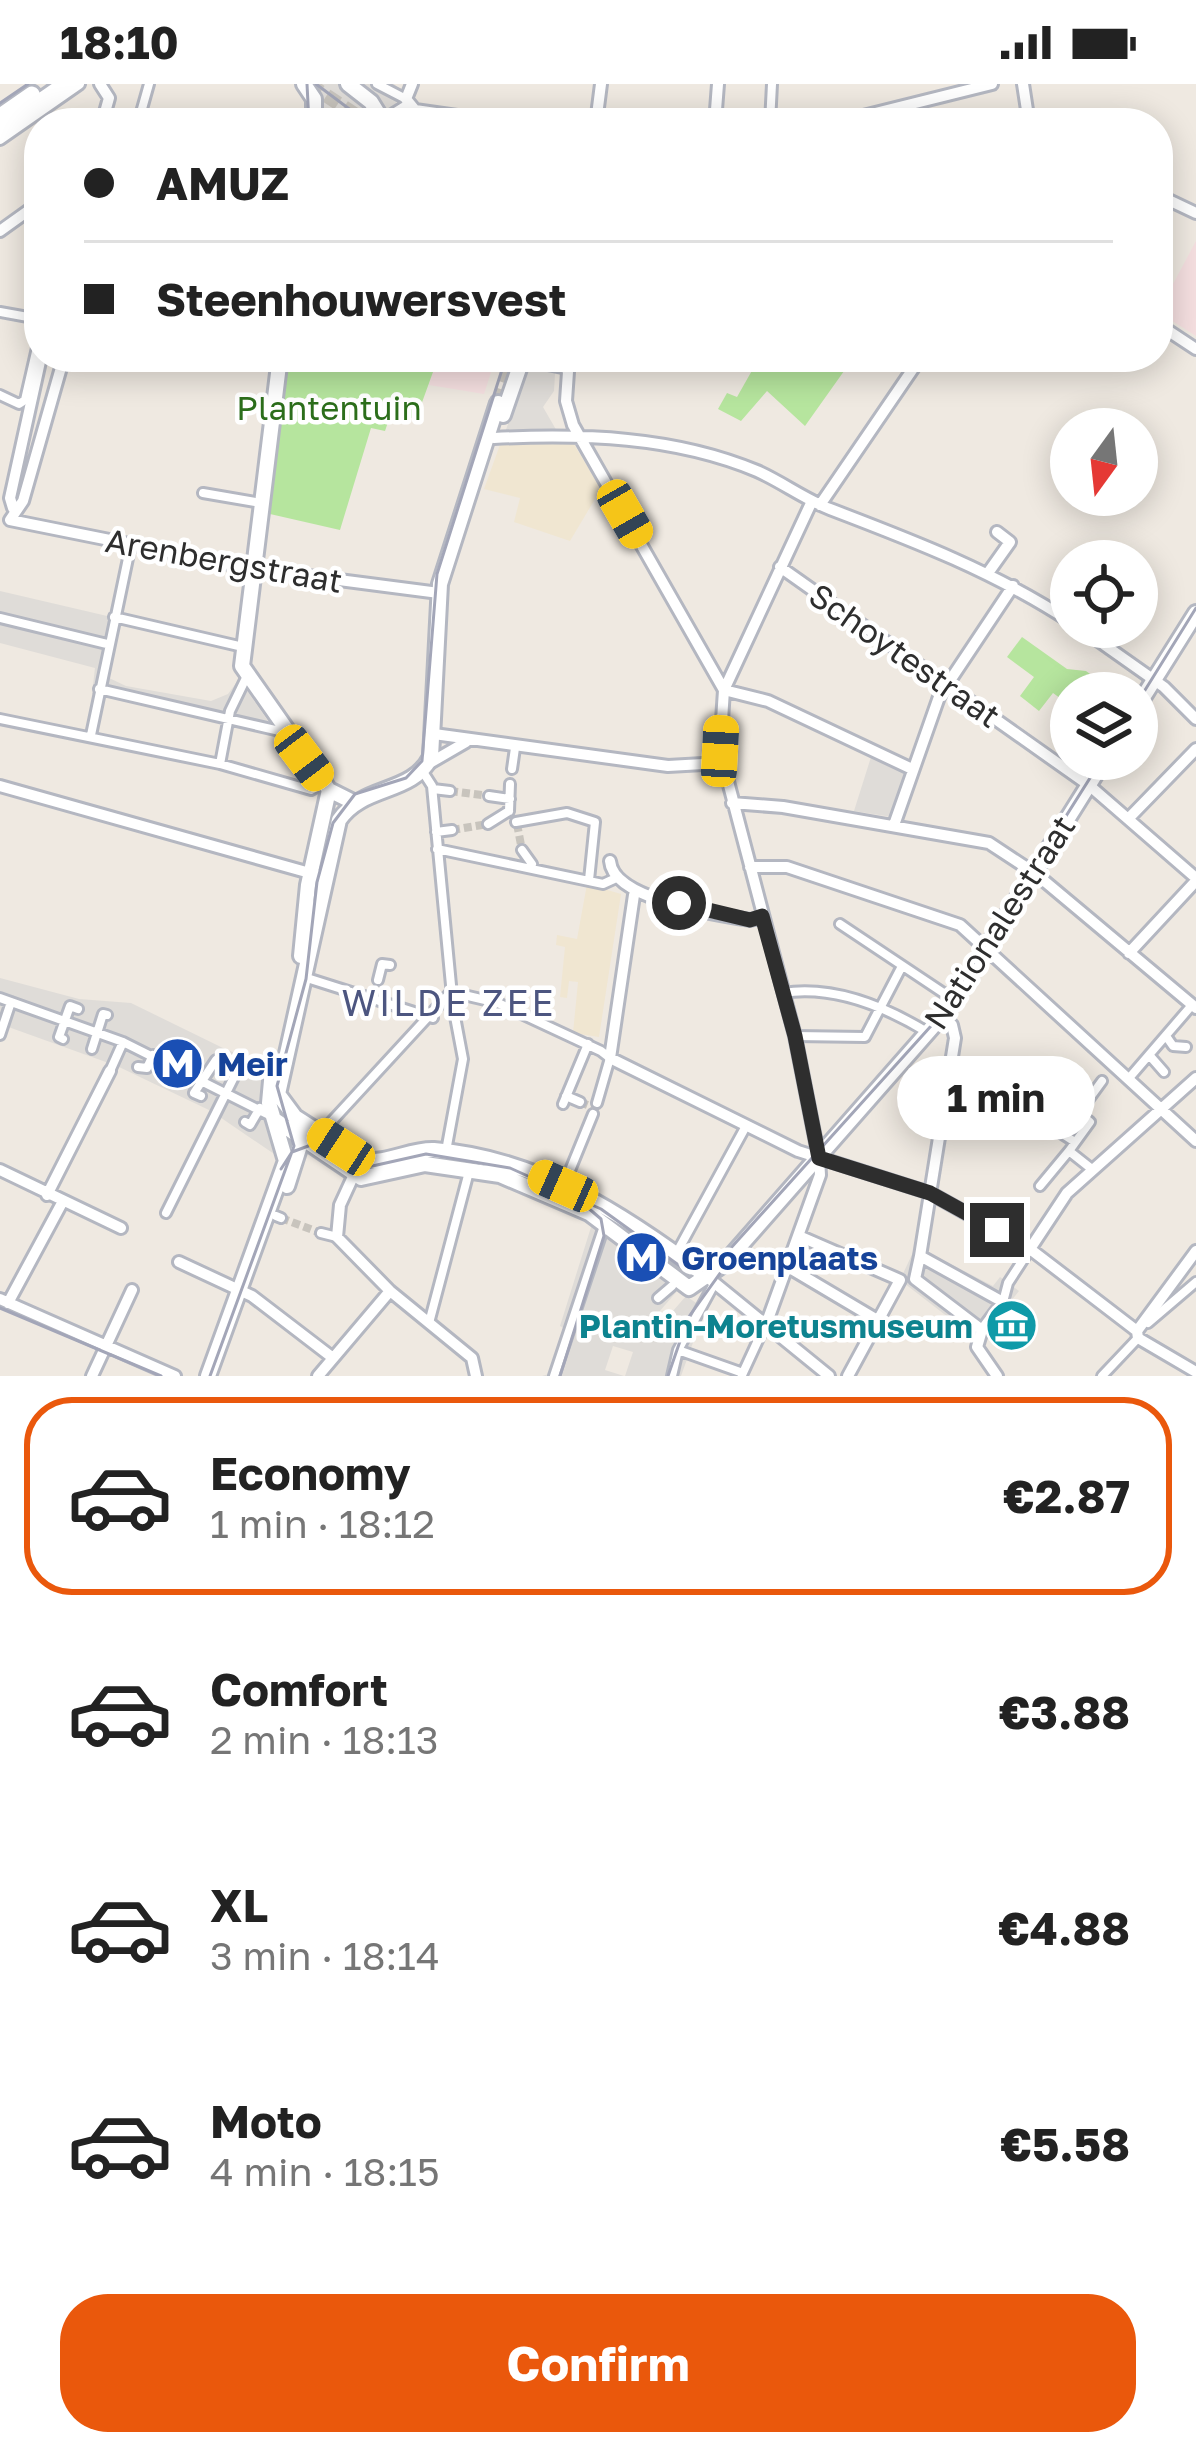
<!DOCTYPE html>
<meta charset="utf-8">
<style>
:root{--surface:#fff;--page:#f2f2f2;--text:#222;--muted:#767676;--line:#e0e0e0;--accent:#ea580c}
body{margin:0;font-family:"Golos Text",sans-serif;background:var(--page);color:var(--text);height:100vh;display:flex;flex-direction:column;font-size:45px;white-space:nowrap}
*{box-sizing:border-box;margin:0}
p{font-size:39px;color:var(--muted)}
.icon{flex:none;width:66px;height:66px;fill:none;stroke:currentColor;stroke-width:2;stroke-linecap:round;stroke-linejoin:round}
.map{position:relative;height:1292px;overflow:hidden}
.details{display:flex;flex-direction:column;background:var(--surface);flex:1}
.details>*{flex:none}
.guide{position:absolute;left:24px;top:24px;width:1149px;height:264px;border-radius:48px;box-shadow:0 6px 30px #0003;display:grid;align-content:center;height:264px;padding:0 60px;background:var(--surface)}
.needle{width:78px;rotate:195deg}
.fabs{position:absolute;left:1050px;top:324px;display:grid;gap:24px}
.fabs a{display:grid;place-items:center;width:108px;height:108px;border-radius:50%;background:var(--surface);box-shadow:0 6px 30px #0003;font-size:60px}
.end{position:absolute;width:54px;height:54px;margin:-27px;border:15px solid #2e2e2e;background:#fff;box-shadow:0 0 0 6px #fff}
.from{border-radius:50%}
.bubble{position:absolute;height:84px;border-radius:42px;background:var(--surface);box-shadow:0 6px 30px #0003;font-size:39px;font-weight:700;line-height:84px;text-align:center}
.car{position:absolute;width:36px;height:72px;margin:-36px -18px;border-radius:15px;box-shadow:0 0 9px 3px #0007;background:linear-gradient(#f5c518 24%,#345 0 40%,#f5c518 0 76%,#345 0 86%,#f5c518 0)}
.guide b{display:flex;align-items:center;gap:42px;height:114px;font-size:45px}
.guide b+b{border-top:3px solid var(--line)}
.guide i{width:30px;height:30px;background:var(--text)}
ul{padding:21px 0 0;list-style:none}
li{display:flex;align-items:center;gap:36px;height:198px;margin:0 24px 18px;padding:0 36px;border:6px solid transparent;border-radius:48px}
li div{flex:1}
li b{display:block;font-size:45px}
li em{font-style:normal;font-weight:700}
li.active{border-color:var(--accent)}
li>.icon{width:108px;height:108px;stroke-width:1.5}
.cta{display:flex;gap:24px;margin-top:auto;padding:24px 60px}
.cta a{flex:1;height:138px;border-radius:48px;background:var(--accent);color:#fff;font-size:48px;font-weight:700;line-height:138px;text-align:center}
.status{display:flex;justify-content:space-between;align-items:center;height:84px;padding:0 60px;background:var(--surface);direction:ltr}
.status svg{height:33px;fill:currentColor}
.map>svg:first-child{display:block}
.education{fill:#f0e6d1}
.medical{fill:#f5dfe0}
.green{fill:#b6e59e}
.plaza{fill:#dfdcd8}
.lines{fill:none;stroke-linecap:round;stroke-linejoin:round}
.pedestrian-tunnel{stroke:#c8c4bd;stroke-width:8;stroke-dasharray:8 4;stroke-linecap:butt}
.tertiary-tunnel{stroke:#c8c4bd;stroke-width:14;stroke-dasharray:14 7;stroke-linecap:butt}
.pedestrian-casing{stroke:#b4b7c1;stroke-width:14}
.minor-casing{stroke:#b4b7c1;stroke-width:16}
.tertiary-casing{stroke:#b4b7c1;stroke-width:20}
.secondary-casing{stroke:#b4b7c1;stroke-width:21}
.pedestrian{stroke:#fff;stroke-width:8}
.minor{stroke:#fff;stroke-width:10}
.tertiary{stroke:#fff;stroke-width:14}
.secondary{stroke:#fff;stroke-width:15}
.tram{stroke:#a3a6b8;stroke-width:3}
.route{stroke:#2e2e2e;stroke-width:15}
.labels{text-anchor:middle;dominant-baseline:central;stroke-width:9;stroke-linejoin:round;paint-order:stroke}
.park-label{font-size:33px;fill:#2c6e1b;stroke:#fff}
.street-label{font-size:33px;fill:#2e2e2e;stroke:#fff}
.transit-label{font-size:33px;font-weight:bold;fill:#164399;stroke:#fff;text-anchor:start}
.culture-label{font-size:33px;font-weight:bold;fill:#0d838f;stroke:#fff;text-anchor:end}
.neighbourhood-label{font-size:36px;letter-spacing:3px;fill:#4d5680;stroke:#fff}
</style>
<div class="status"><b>18:10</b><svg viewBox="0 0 49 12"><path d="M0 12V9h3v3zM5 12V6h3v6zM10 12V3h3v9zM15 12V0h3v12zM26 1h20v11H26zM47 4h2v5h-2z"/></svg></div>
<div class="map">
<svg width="1196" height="1292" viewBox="0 0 1196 1292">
<rect width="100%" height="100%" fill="#efe9e1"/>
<path class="education" d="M572 357 601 405 570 457 514 438 520 414 484 405 501 358Z
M587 800 621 810 599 953 573 949 578 898 569 897 567 914 560 913 565 863 556 861 557 851 577 855Z"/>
<path class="medical" d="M1196 157V252L1158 228Z
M437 273H496L484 310 429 301Z"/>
<path class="green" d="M288 273H398L399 280 433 288 416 335 391 329 385 347 371 344 340 446 270 430Z
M737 273H854L805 342 767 307 741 337 718 325 727 309 737 313 754 283Z
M1022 553 1067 585 1086 587 1094 593 1082 609H1071V622L1053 609 1039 627 1020 612 1034 593 1007 573Z"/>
<path class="plaza" d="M315 0H394L398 4 394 39H316Z
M532 273H556L554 307 543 323 558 349 566 346 570 351 503 354Z
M0 507 120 535 107 593 126 602 211 617 228 610 239 595 279 653 92 610 95 584 0 559Z
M871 673 906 690 892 733 854 727Z
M0 894 79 915 131 919 225 965 263 980 270 973 263 1013 283 1076 211 1027 117 982 0 940Z
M592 1140 678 1206 659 1228 666 1235 686 1212 705 1225 681 1292H625L633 1268 613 1262 605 1286 624 1292H542L549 1290 560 1265 565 1245 560 1242Z
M916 1162 993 1202 1000 1193 1019 1207 979 1257 900 1196Z"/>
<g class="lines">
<path class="pedestrian-tunnel" d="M450 707 489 712
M517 740 522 766
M452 746 488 740
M375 910 378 896
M580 1018 595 1024
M281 1134 321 1149"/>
<path class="tertiary-tunnel" d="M309 0 368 39
M498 319 514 273"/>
<defs>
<path id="pedestrian" d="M377 0 406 15
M384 35 408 20
M138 39 149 0
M770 39 772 0
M0 228 39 235
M509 273 567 285
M0 311 19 320 25 316 39 255
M203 409 261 419
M114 533 243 563
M0 534 107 560
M99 605 284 648
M0 635 220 680 311 706 322 700
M91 651 131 460
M220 680 230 627 246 594
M512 685 515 664
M423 688 432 702 453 922 463 975 446 1067
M433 705 450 707
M489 712 510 715
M509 727 510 700
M516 738 567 729 595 738 589 796
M488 740 509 727
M436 748 452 746
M437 765 603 800 614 795
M522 766 532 780
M840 840 954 916
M307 894 433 934
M378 896 382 880 390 881
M451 908 498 919 601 967 610 974 597 1019
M783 909C834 901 884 922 927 948
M0 914 123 958 269 1031
M0 951 11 918
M795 952 865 953 901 884
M1166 952 1173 962 1186 963
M63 955 59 953 70 922 78 925
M92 965 103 930 107 931
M1150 972 1164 988
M138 983 147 984 153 971
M110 987 123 958
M1130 993 1192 921
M201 1012 194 1009 216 976
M566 1012 580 1018
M1086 1019 1102 997
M563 1020 588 960
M1082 1026 1079 1029 1090 1038 1069 1067 1093 1086
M1033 1031 1047 1040
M245 1038 250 1041 260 1024
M1050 1042 1075 1058
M321 1049 450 909
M564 1101 593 1030
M1040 1102 1069 1067
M166 1129 238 985
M276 1132 281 1134
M321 1149 337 1153
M676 1170 746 1042
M658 1214 672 1202
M1003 1218 1008 1199 1030 1165
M429 1239 470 1084
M1148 1239 1196 1198
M678 1266 743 1289
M742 1291 766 1239
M554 1292 604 1142
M672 1292 678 1266 713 1202
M1102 1292 1138 1254"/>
<path id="minor" d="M100 0 109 14 102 39
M412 0 406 15 415 26 506 39
M1023 0 1029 39
M542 39H584
M596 39 601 0
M715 39 718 0
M835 39 992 0
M0 55 79 0
M1158 111 1196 129
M0 147 39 119
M1158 240 1196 265
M64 273 23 417 10 436 254 485 439 509
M569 273 566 317 573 341 724 606
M494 354C583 350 673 352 757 387 782 398 804 415 830 425 914 457 995 488 1071 538
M820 421 921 273
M13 424 10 414 41 273
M780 483 1090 702 1196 794
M988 489 1010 458 997 448
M1079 543 1164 603 1196 635
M724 606 768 617 912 685
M434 650 668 682 721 679
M428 680 466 658
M0 702 324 793
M732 719 783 723 989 759 1036 790 1196 924
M1129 734 1196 665
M894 741 939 613 1013 502
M610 777C613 815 712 830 750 836L762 833
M750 783H787L960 841 1196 1057
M634 811 610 974 798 1067 930 1109 1030 1165 1137 1247
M1129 869 1196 797
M357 1084 340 1121 337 1153 390 1207 472 1274 476 1292
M0 1086 121 1144
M47 1111 110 987
M799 1152 900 1196 848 1292
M1030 1165 1067 1109 1196 994
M920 1172 955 954 952 941 942 933
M179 1178 252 1212 333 1274
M788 1183 879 1237
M706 1192 829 1292
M0 1215 175 1292
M8 1219 63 1117
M767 1238 820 1091 819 1074 795 952 720 667 724 606 812 417
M982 1246 915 1195 920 1172 1003 1218 982 1246 977 1263 997 1292
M1137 1247 1196 1167
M1137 1247 1138 1254 1196 1288
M92 1292 132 1206
M318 1292 390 1207"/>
<path id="tertiary" d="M304 0 314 15V39
M348 0 371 18 384 39
M280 273 242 582 329 706 355 719
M498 319 440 500 431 673C412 711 364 700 339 736L278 1010 295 1033 362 1076C387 1081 409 1065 434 1066 538 1074 625 1131 706 1192
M503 331 523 273
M1137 623 1196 529
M301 872 308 801 329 706
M275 1036 361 1094 425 1080 500 1091 589 1129 689 1204 725 1179 949 924 1105 675
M287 1102 302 1055
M208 1292 286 1077 269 1019 272 986"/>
<path id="secondary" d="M0 32 32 10
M0 45 65 0"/>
</defs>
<use href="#pedestrian" class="pedestrian-casing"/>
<use href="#minor" class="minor-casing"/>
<use href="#tertiary" class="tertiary-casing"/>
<use href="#secondary" class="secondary-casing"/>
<use href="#pedestrian" class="pedestrian"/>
<use href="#minor" class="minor"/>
<use href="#tertiary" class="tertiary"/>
<use href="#secondary" class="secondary"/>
<path class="tram" d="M307 0 309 39
M316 0 368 39
M0 19 28 0
M1137 619 1196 524
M281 1085 292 1068 311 1061 368 1083 426 1070 510 1084 601 1125 684 1185 711 1186 940 932 1102 675
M0 1224 161 1292
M210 1292 294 1062 277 1002 306 895 317 798 333 739 355 710 406 694 422 677 437 490 506 273
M560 1292 604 1152 601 1135 587 1123
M668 1292 688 1234 726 1181"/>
</g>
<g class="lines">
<path class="route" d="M679 819 750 836 762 832 795 952 819 1074 930 1109 997 1146"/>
</g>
<defs>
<symbol id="metro-disc" viewBox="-11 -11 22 22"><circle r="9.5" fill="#1a4fb4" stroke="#fff"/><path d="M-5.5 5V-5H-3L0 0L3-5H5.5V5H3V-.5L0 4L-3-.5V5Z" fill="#fff"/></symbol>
<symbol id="museum-disc" viewBox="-11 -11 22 22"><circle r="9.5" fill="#0f9aa8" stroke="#fff"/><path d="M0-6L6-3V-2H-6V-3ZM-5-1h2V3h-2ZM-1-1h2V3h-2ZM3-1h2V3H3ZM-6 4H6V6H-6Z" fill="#fff"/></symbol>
</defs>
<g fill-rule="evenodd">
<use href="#metro-disc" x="148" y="950" width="59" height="59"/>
<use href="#metro-disc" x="612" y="1144" width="59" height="59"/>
<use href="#museum-disc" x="982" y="1212" width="59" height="59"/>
</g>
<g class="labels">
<g class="park-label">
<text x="329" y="323">Plantentuin</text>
</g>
<g class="street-label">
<text transform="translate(224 476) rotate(10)">Arenbergstraat</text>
<text transform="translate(905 571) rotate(35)">Schoytestraat</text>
<text transform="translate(999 838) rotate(-57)">Nationalestraat</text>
</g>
<g class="transit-label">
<text x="217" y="979">Meir</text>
<text x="681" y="1173">Groenplaats</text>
</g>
<g class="culture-label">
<text x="973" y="1241">Plantin-Moretusmuseum</text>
</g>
<g class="neighbourhood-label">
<text x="449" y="918">WILDE ZEE</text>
</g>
</g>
</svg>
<div class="fabs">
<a><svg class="needle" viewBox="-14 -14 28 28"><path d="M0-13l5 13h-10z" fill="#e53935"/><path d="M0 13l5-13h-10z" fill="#767676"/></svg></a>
<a><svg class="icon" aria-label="locate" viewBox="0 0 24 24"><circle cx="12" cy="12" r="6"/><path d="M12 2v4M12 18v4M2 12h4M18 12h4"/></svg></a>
<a><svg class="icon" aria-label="layers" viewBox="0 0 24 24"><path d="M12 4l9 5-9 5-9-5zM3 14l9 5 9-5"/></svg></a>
</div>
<i class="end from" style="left:679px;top:819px"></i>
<i class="end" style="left:997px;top:1146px"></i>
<div class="bubble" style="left:897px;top:972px;width:198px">1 min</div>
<i class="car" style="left:625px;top:430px;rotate:150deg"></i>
<i class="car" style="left:720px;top:667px;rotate:3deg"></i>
<i class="car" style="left:304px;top:674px;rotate:143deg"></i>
<i class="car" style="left:341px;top:1063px;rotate:303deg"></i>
<i class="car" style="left:563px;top:1102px;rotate:294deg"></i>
<div class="guide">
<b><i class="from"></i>AMUZ</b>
<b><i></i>Steenhouwersvest</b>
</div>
</div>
<section class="details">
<ul>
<li class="active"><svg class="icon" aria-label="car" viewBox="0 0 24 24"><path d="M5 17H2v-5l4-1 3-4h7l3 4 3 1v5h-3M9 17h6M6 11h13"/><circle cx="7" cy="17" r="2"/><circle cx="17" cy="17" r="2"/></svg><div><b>Economy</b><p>1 min · 18:12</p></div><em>€2.87</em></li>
<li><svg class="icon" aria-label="car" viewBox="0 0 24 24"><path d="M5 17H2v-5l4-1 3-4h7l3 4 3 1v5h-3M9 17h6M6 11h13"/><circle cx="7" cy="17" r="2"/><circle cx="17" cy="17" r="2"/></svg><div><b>Comfort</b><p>2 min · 18:13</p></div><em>€3.88</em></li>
<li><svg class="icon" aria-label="car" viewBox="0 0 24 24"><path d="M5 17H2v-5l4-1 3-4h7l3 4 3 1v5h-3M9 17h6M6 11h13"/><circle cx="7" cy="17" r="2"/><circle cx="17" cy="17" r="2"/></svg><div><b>XL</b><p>3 min · 18:14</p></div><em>€4.88</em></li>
<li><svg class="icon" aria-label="car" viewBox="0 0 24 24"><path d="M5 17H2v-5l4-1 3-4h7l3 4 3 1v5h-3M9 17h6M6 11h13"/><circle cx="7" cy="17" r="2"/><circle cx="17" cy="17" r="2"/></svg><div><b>Moto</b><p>4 min · 18:15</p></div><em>€5.58</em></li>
</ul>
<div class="cta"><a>Confirm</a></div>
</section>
